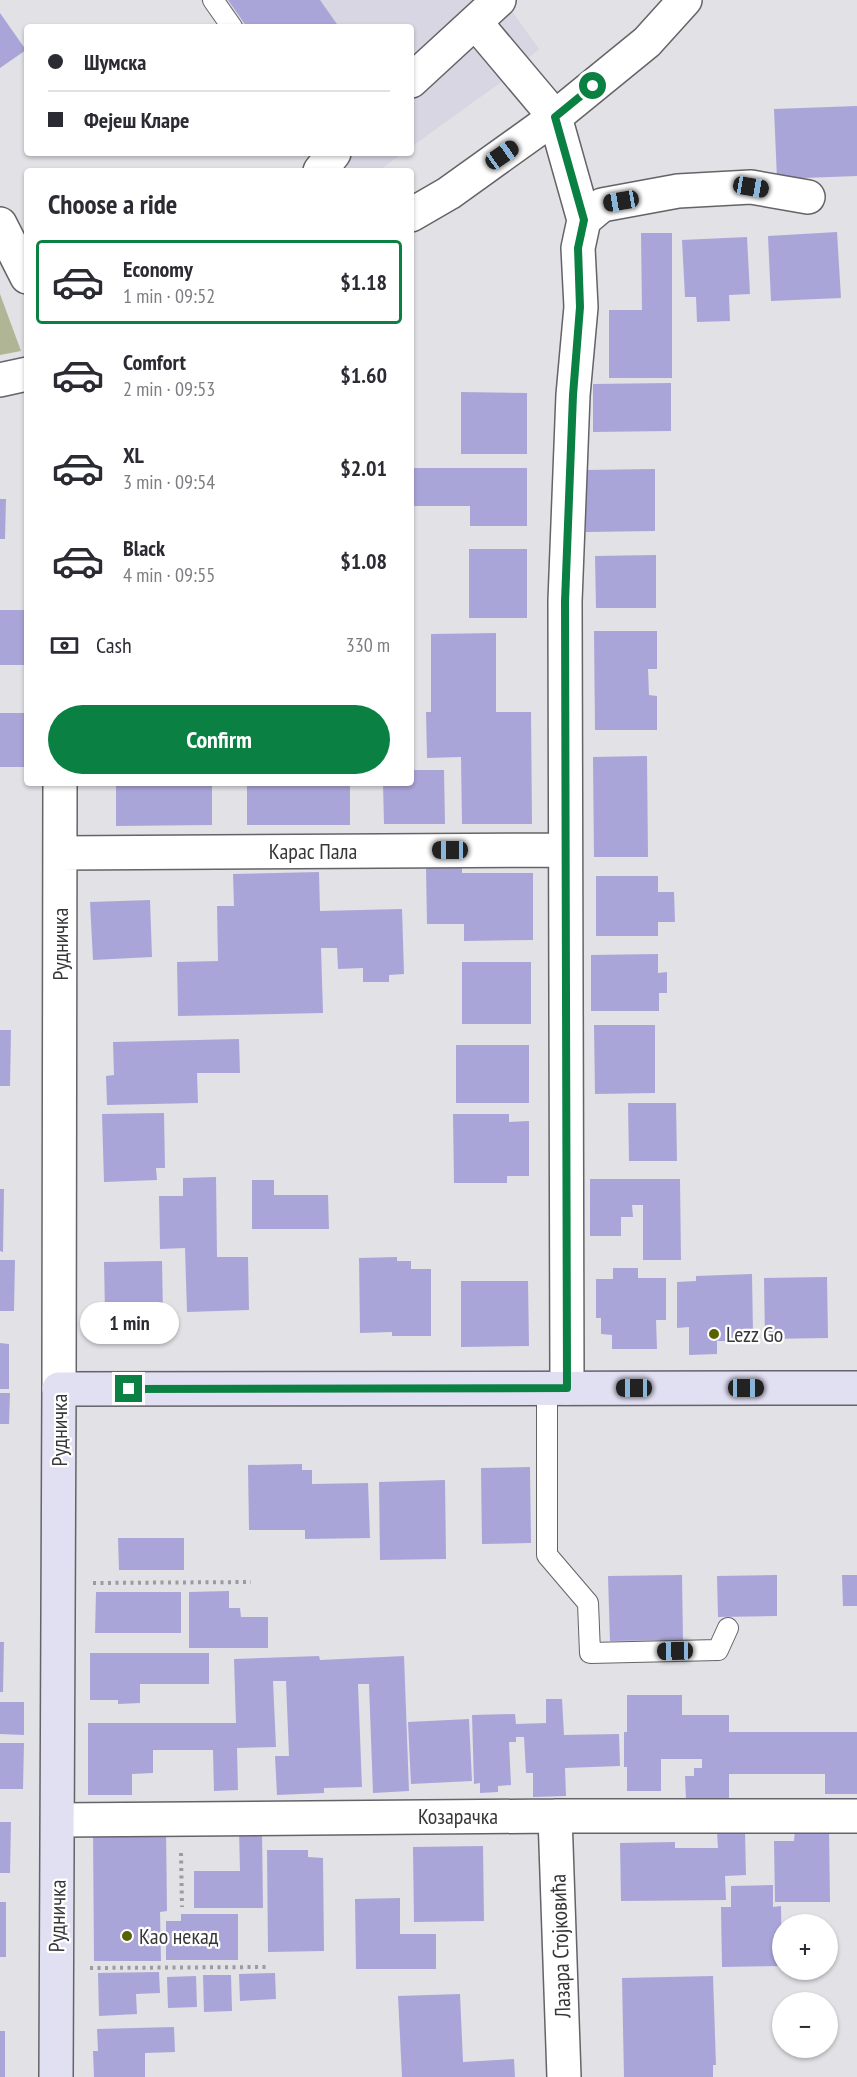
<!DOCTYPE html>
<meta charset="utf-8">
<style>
:root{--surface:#fff;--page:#f7f7f7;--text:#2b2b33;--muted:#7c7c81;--line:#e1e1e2;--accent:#0b8043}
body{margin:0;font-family:"PT Sans Narrow",sans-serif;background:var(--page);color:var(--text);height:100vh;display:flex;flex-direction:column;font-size:22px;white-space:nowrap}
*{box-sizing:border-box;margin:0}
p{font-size:20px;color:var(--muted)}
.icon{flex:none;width:33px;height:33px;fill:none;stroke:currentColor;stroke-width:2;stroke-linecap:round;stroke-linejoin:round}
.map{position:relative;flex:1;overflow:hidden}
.drawer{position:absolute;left:24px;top:168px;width:390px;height:618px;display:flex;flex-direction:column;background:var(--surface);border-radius:6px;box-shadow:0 2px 4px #0004}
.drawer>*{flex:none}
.top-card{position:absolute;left:24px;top:24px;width:390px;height:132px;border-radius:6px;box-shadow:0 2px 4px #0004;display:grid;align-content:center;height:132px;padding:0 24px;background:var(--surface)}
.tools{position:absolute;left:772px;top:1914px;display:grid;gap:12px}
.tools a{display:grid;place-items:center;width:66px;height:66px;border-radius:50%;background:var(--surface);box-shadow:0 2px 4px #0004;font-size:30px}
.end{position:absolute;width:27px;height:27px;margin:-14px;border:8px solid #0b8043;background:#fff;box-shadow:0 0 0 3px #fff}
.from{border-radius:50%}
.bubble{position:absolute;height:42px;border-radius:21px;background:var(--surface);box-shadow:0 2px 4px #0004;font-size:20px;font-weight:600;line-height:42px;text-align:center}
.car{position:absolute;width:18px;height:36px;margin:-18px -9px;border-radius:8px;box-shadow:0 0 4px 2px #0007;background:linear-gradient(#222 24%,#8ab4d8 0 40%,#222 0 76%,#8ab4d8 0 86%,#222 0)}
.top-card b{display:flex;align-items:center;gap:21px;height:57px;font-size:22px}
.top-card b+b{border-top:2px solid var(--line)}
.top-card i{width:15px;height:15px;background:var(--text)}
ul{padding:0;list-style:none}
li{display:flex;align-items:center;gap:18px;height:84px;margin:0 12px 9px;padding:0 12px;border:3px solid transparent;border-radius:6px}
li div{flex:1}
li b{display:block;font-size:22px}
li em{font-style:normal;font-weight:600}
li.selected{border-color:var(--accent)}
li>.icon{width:54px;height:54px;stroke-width:1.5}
h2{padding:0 24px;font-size:27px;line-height:72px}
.pay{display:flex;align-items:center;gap:15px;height:66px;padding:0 24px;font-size:22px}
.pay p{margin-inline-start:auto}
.action{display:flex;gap:12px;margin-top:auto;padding:12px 24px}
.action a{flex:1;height:69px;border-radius:36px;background:var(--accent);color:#fff;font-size:24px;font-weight:600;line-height:69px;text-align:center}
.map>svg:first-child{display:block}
.built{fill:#d7d6e2}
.green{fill:#b0b695}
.building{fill:#aaa5d8}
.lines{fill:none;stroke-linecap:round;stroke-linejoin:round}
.lane-casing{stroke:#646368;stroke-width:22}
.street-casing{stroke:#646368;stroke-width:36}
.secondary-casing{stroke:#646368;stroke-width:36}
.path{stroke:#9c9ca0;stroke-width:4;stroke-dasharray:3 4.5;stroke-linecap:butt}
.lane{stroke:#fff;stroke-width:20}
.street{stroke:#fff;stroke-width:33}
.secondary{stroke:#e1dff2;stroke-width:33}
.route{stroke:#0b8043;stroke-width:8}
.poi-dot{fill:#586201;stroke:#fff;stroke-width:2}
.labels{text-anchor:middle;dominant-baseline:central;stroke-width:4.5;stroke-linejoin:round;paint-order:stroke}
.street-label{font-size:22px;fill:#373639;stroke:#fff}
.poi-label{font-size:22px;fill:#373639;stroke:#fff;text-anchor:start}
</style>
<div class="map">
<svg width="857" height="2077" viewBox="0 0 857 2077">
<rect width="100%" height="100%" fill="#e1e1e6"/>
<path class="built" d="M200 0H504L539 49 500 83 411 147V27H220Z
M311 153H403L378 171H324Z"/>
<path class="green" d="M0 294 21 351 0 355Z"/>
<path class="building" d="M228 0H320L339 27H247Z
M0 13 26 50 0 68Z
M857 106V176L777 179 774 109Z
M837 232 841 298 771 301 768 236Z
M641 233H672V378H609V310H642Z
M747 237 750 294 729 295 730 321 697 322 696 297H685L682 240Z
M671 383V431L593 432V384Z
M461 392 527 393V454H461Z
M411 468H527V526H470V506H411Z
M655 469V531L586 532 585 470Z
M0 499H6L5 539H0Z
M469 549H527V618H469Z
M656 555V608H596L595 556Z
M0 610H27V665H0Z
M594 631H657V669H648L649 695 657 696V730H595Z
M496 633V712H531L532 824H462L461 757 427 758 426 712H431V634Z
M0 713H27V767H0Z
M647 756 648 857H594L593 757Z
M411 770H444L445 824H384L383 783H411Z
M116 783H212V825L116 826Z
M247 783H350V825H247Z
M462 867V873H533V940L464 941V924H427L426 868Z
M319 872 320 911 402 909 404 974 389 975V982H363V968L338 969 337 948H321L323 1013 178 1016 177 962 218 961 217 906H234L233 874Z
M596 876H658V892H674L675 922H658V936H596Z
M150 900 152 957 93 960 90 902Z
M658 954V973L667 972V993H659V1011H591V955Z
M462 962H531V1024H462Z
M594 1025H655V1093L595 1094Z
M0 1030H11L10 1086H0Z
M239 1039 240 1073H197L198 1103 107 1105 106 1076 114 1075 113 1042Z
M456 1045H529V1103H456Z
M628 1103H676L677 1161H629Z
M164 1113 165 1168H156L157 1180 104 1182 102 1114Z
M453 1114H509V1122L529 1121V1176H507V1183H454Z
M216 1177 217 1257H248L249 1310 187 1312 185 1248 160 1249 159 1196H183V1178Z
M590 1179H680L681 1260H643V1205H632L633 1217H621V1236H590Z
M252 1180H274V1195H328L329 1229H252Z
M0 1189H4L3 1252 0 1251Z
M397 1257V1261H411V1269H431V1336H392V1332L360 1333 359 1258Z
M0 1260H15L14 1311H0Z
M162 1261 163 1313H105L104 1262Z
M613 1268H638V1278H666V1320H656L657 1349H612V1335L601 1334V1318H596V1279H613Z
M752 1274 753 1334H736V1341H717V1354L689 1355V1327L677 1328V1282L696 1281V1276Z
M827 1277 828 1338 765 1339 764 1278Z
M461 1281H528L529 1346 461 1347Z
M0 1343 9 1344V1389H0Z
M0 1393H10L9 1424H0Z
M302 1464V1470H312V1484L368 1483 370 1538 305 1539V1530H249L248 1465Z
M530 1467 531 1543 482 1544 481 1468Z
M445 1480 446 1559 380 1560 379 1482Z
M118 1538H184V1570H119Z
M682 1575 683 1640 610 1641 608 1576Z
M777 1575V1616L718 1617 717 1576Z
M842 1575H857V1606H843Z
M229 1591V1608H240L241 1617H268V1648H189V1592Z
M96 1592H181V1633H95Z
M0 1642H4L3 1692H0Z
M90 1653H209V1684H140V1703L118 1704V1700H90Z
M319 1656 320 1660 404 1656 409 1791 373 1793 369 1684H358L362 1787 324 1788V1793L277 1795 275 1756H289L286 1681H273L276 1747 237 1748 238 1790 214 1791 213 1750H153V1773L132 1774V1795H88V1723H236L234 1659Z
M627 1695H682V1715H729V1732H857V1794H825V1774H729V1799H686L685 1776H694V1768H702V1759H661V1791H627V1767H624V1732H627Z
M546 1699H562L564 1735 619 1734 620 1766 565 1768 566 1796 533 1797V1773H526L524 1737H516V1742H509L511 1785 498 1786V1792L480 1793V1783L474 1784 472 1715 515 1714 516 1724 546 1723Z
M0 1702H24V1735L0 1734Z
M469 1719 472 1781 411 1784 408 1722Z
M0 1743H24L23 1789H0Z
M0 1822H11L10 1873H0Z
M166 1828 167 1911 160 1912 161 1961H94L93 1829Z
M239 1829 262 1830 263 1908H194V1871H240Z
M795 1830H829L830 1902H775L774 1841H794Z
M717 1832H745L746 1875 725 1876 726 1900 621 1901 620 1843 675 1842V1848H718Z
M483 1846 484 1921 414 1922 413 1847Z
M267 1850H308V1857L323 1858 324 1951 268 1952Z
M773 1885V1907L781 1906 782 1966 722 1967 721 1907H731V1886Z
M400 1898V1934H436V1969H356L355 1899Z
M0 1902H6V1957H0Z
M181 1914H238V1960H166V1921H181Z
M159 1972 160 1993 136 1994 137 2014 99 2016 98 1973Z
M275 1973 276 1999 240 2001 239 1974Z
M203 1975H231L232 2011 204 2012Z
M196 1976 197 2007 168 2008 167 1977Z
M713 1976 716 2065H713V2077H624L622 1978Z
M460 1994 463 2062 514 2059 515 2077H402L398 1996Z
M174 2027 175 2052 145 2053V2077H94L93 2051H98L97 2029Z
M0 2031H5V2077H0Z"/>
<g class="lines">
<defs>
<path id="lane" d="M213 0 232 27
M547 1388V1555L588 1603 590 1653 718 1650 728 1628"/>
<path id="street" d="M475 22 555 117 584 220
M411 81 499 0
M320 171 334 153
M411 215 449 193 555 117 647 42 685 0
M0 224 27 277
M0 380 27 374
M60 853 565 850
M567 1388 565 601 573 395 581 307 578 248 584 220 602 205 678 191 751 187 808 197
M59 1389 60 783
M555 1816 564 2077
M58 1820 555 1816H857"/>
<path id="secondary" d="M56 2077 59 1389 857 1388"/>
</defs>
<use href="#lane" class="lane-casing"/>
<use href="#street" class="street-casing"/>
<use href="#secondary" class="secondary-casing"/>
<path class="path" d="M93 1583 251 1582
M181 1853 182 1907
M90 1968 269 1967"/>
<use href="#lane" class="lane"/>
<use href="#street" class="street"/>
<use href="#secondary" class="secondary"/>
</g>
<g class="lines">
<path class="route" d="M129 1389 567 1388 565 602 573 395 580 307 578 248 584 220 555 117 593 86"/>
</g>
<g class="poi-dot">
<circle cx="714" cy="1334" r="6"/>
<circle cx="127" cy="1936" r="6"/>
</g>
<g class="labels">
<g class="street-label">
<text x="313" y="851">Карас Пала</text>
<text transform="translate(60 944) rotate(-90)">Рудничка</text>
<text transform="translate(59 1430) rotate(-90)">Рудничка</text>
<text x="458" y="1816">Козарачка</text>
<text transform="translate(57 1916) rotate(-89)">Рудничка</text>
<text transform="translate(560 1946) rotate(-92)">Лазара Стојковића</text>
</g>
<g class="poi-label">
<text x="726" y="1334">Lezz Go</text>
<text x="139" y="1936">Као некад</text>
</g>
</g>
</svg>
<div class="tools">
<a>+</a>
<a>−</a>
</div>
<i class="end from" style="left:593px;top:86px"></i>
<i class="end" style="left:129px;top:1389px"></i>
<div class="bubble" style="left:80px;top:1302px;width:99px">1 min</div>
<i class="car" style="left:502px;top:155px;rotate:55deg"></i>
<i class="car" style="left:751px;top:187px;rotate:100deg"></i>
<i class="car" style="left:621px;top:201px;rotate:260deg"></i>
<i class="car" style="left:450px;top:850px;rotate:270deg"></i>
<i class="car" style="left:634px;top:1388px;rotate:270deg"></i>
<i class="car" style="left:746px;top:1388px;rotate:90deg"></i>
<i class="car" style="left:675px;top:1651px;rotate:269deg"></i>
<div class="top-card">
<b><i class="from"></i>Шумска</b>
<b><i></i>Фејеш Кларе</b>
</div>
<section class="drawer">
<h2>Choose a ride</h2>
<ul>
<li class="selected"><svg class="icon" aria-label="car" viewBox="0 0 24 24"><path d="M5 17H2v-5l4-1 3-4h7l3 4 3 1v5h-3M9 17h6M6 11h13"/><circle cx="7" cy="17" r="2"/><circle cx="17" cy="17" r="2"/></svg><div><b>Economy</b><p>1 min · 09:52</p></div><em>$1.18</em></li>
<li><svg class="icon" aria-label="car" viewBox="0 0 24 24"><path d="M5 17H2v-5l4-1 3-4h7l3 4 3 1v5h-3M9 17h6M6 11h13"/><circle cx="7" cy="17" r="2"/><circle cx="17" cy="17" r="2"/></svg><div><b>Comfort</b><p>2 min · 09:53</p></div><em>$1.60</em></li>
<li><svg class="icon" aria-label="car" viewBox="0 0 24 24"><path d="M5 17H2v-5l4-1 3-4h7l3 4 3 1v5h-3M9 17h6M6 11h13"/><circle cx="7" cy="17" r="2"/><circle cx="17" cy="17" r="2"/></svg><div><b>XL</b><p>3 min · 09:54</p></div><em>$2.01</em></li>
<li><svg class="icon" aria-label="car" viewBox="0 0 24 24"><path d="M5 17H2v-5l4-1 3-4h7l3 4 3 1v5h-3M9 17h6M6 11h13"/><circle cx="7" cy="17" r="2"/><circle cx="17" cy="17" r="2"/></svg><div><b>Black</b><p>4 min · 09:55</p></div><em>$1.08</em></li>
</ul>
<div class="pay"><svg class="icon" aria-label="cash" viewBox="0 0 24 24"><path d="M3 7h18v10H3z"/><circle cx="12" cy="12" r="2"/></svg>Cash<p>330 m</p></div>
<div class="action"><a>Confirm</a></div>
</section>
</div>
